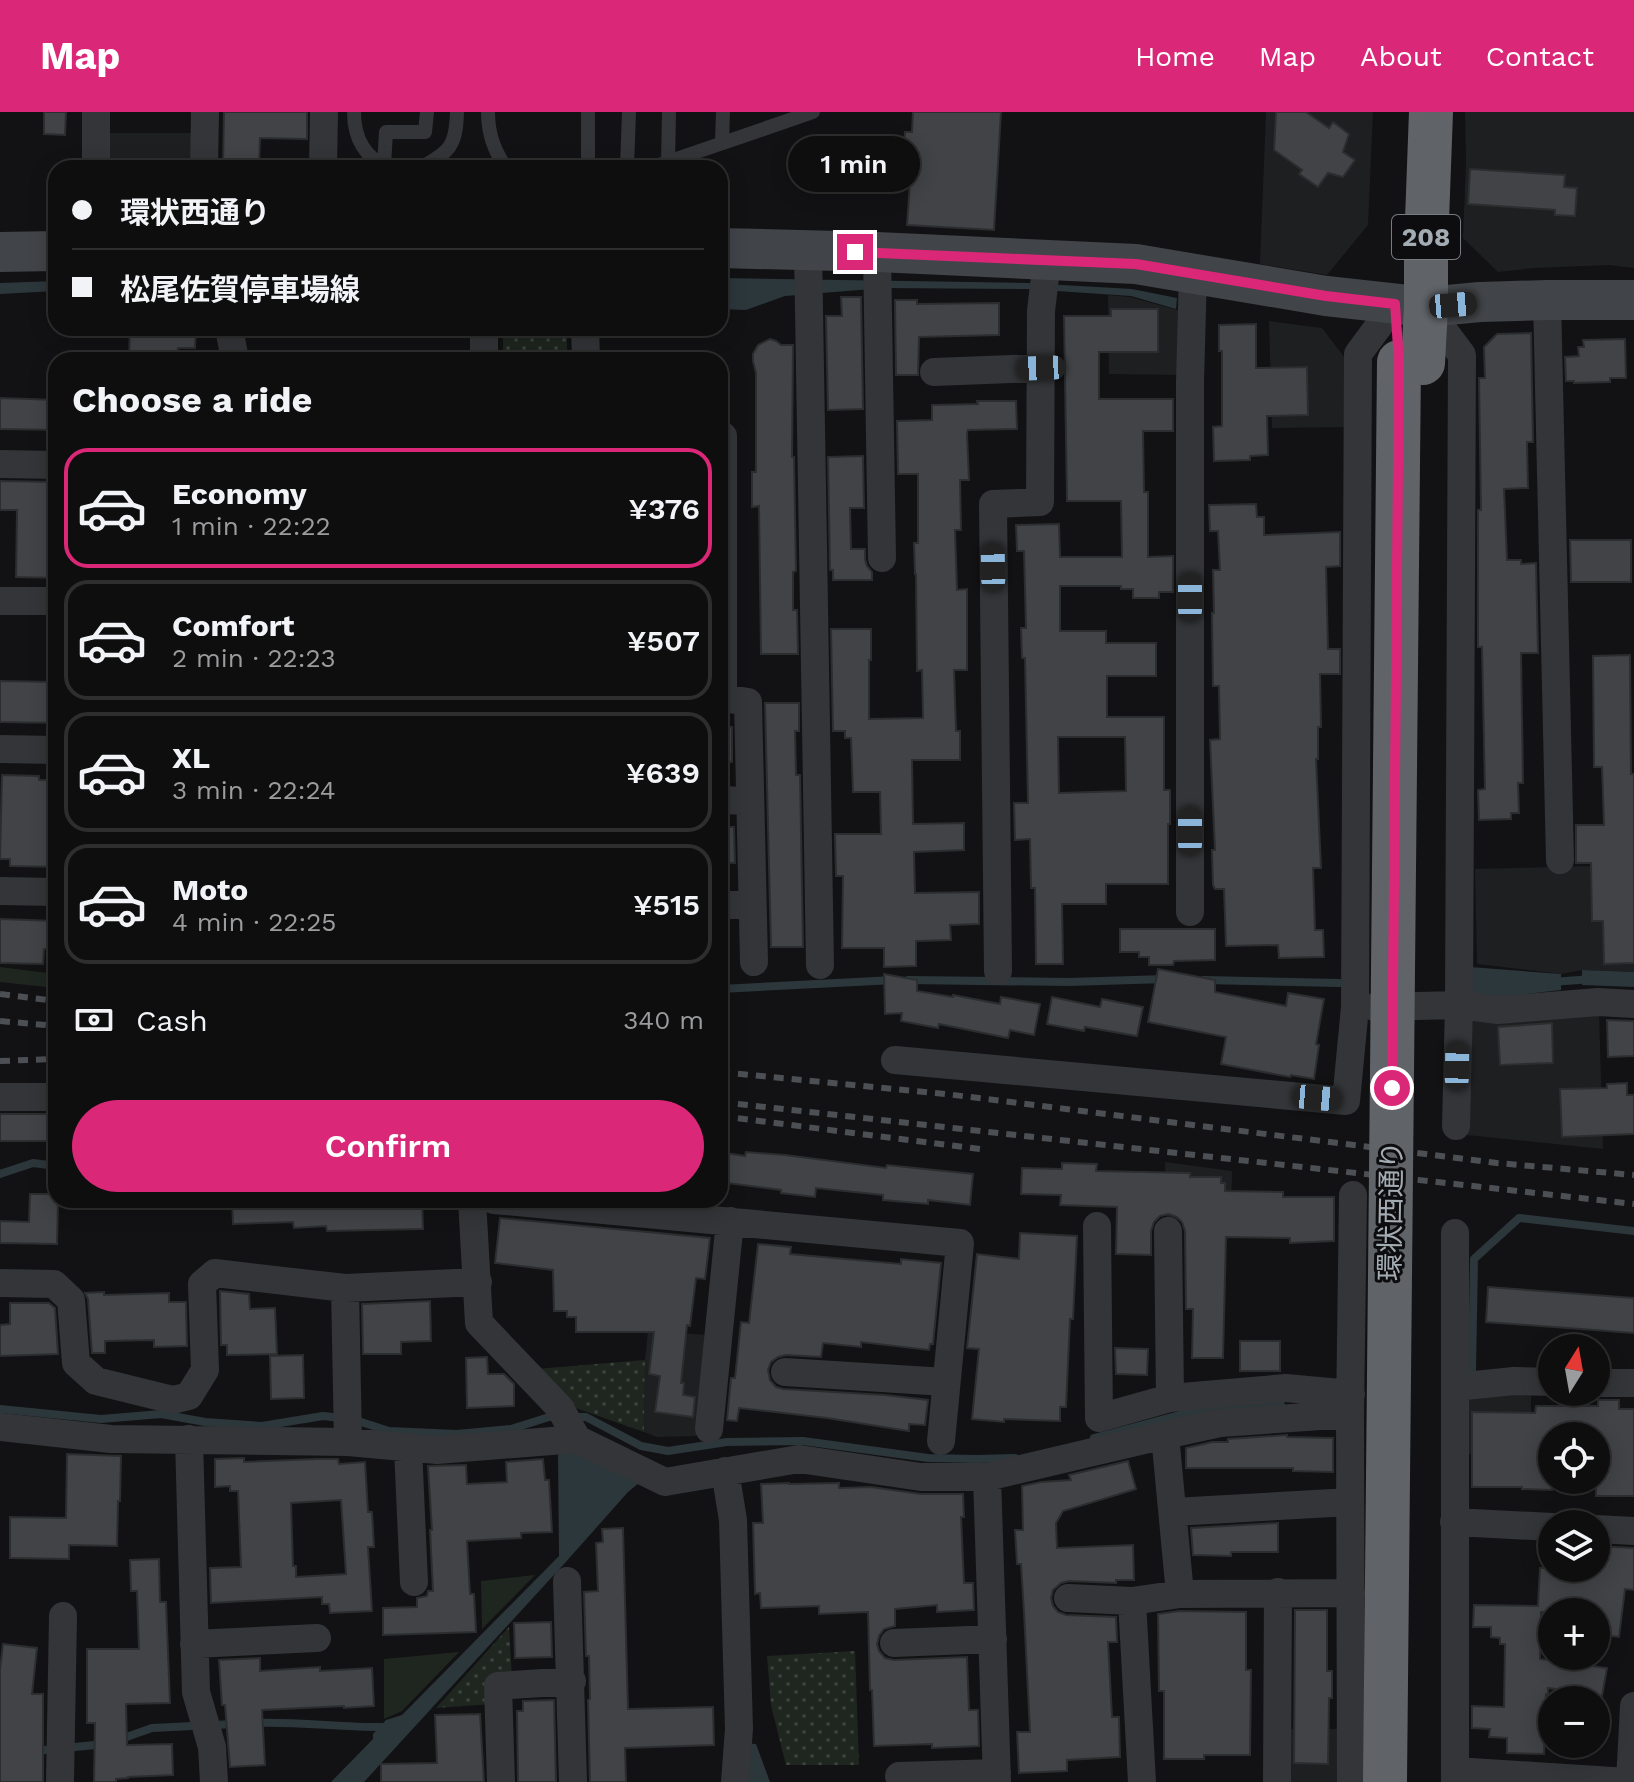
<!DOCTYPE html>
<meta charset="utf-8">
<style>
:root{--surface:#0e0e0f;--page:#171718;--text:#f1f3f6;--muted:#9b9c9e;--line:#2e2e2f;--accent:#db2777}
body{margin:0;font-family:"Work Sans","Noto Sans JP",sans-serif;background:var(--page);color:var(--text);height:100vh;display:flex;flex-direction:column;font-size:30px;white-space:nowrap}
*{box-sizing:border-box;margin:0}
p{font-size:26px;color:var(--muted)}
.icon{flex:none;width:44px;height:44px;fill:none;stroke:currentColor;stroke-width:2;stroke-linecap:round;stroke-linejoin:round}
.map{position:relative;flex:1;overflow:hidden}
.drawer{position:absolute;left:48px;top:240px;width:680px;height:856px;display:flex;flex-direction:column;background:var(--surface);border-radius:24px;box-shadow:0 4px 20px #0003,0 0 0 2px var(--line)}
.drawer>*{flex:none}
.banner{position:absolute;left:48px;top:48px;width:680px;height:176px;border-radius:24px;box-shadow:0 4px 20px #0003,0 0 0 2px var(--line);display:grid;align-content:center;height:176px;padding:0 24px;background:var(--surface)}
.needle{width:52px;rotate:11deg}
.tools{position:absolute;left:1538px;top:1222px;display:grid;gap:16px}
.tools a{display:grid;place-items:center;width:72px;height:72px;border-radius:50%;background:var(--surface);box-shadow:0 4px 20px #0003,0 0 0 2px var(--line);font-size:40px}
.end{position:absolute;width:36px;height:36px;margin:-18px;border:10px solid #db2777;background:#fff;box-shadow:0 0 0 4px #fff}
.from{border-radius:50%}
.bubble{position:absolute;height:56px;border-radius:28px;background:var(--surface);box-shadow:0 4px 20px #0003,0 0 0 2px var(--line);font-size:26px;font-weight:600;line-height:56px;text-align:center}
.car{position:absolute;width:24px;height:48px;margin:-24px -12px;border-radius:10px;box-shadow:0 0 6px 2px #0007;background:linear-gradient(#222 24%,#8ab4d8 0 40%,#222 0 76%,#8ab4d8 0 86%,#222 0)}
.banner b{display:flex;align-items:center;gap:28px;height:76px;font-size:30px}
.banner b+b{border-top:2px solid var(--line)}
.banner i{width:20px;height:20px;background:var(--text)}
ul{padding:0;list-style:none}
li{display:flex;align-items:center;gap:24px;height:120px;margin:0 16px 12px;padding:0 8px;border:4px solid var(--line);border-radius:24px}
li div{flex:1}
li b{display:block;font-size:30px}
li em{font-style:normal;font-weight:600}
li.active{border-color:var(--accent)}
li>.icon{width:72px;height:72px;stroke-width:1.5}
h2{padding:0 24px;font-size:36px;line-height:96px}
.pay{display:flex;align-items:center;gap:20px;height:88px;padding:0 24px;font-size:30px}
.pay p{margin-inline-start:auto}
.primary-button{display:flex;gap:16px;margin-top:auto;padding:16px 24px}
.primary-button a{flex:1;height:92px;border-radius:48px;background:var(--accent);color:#fff;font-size:32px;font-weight:600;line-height:92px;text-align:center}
header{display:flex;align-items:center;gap:48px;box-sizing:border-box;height:112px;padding:0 40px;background:var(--accent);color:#fff}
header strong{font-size:38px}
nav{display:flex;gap:44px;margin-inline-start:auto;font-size:28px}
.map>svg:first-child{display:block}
.built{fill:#1e1f21}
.grass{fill:#1f261f}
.park{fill:url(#park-dots)}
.water{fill:#2c373b}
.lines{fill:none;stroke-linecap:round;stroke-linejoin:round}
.stream{stroke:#2c373b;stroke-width:8}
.building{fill:#414347;stroke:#2c2d2f;stroke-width:2;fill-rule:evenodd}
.lane{stroke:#333538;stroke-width:14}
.street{stroke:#333538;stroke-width:28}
.secondary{stroke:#414448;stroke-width:40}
.highway{stroke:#606469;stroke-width:44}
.rail{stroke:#4c4f53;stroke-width:6;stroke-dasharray:10 8;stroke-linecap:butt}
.highway-bridge{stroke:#606469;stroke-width:44}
.route{stroke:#db2777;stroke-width:10}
.labels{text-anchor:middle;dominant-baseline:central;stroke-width:6;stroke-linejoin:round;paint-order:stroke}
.shield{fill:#0d0d0f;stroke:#777c82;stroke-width:2}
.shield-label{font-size:26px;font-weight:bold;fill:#a4acb3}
.street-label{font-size:28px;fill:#a4acb3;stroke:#0d0d0f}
</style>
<header>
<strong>Map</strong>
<nav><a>Home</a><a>Map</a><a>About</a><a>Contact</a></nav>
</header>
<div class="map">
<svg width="1634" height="1670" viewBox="0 0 1634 1670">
<defs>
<pattern id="park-dots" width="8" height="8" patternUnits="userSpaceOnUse" patternTransform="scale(2)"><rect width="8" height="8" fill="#1f261f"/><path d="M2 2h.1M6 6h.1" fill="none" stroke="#3d433d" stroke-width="1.8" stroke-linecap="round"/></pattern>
</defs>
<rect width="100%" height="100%" fill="#121214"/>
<path class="built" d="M1266 0H1373L1368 113 1327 163 1260 152Z
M1465 0H1634V156L1609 153 1534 156 1498 160 1463 126 1466 50Z
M103 21H195V56H103Z
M1108 183 1130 185 1181 199V263L1109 262Z
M1269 209 1322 216 1348 250 1349 315 1272 316Z
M1634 753V860L1582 858 1561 862 1477 852 1475 757Z
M1599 899 1603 1037 1467 1023 1471 904Z
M1165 1050 1232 1059 1231 1103 1167 1109Z
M648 1219 708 1223 696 1324 657 1325 644 1320 645 1248Z
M1531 1275V1342H1463L1464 1286Z
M1287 1617H1341V1670H1287Z"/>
<path class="grass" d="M0 855 56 862V876L0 870Z
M535 1463 482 1517 481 1469Z
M459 1540 402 1599 384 1607V1547Z"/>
<path class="park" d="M503 216H567V248H503Z
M645 1248 644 1320 570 1294 536 1257Z
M509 1515 512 1566 491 1592 436 1596Z
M855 1539 859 1653H786L771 1593 767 1544Z"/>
<path class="water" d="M720 166 1027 171 1132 177 1177 186 1176 197 1131 184 1027 177 884 176 785 184 746 198 720 197Z
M56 169V179L0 182V171Z
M1470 855 1561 862V878L1490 886 1470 880Z
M1582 858 1634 860V875L1582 873Z
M574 1340 658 1355 628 1380 564 1452 364 1670H331L373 1627V1622L386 1608 402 1603 559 1444 558 1341Z
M743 1631 756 1632 770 1670H742Z"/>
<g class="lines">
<path class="stream" d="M908 868 1068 870 1166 867
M1204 868 1339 871
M1551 870 1593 867
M720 877 895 868
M0 1062 33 1051 56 1054
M1472 1259 1474 1147 1519 1106 1634 1119
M0 1297 101 1307 161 1302 205 1310 262 1314 323 1304 341 1306
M571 1305H586L641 1334 668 1339 727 1330 803 1329 928 1346 977 1347 1015 1346
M355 1308 389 1319 457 1322 511 1317 549 1305H557
M1094 1326 1187 1301 1228 1295 1281 1293
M252 1611C298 1609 344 1616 390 1615
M118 1628 152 1616 234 1612
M35 1639 105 1632"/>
</g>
<path class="building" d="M44 0H66L65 23 44 22Z
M224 0H307V27L260 26 259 55 223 54Z
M913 0H1001L994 118 907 113 910 70 902 69 905 20H912Z
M1276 0H1306L1329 16 1333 10 1349 22 1343 40 1355 48 1343 65 1328 61 1318 75 1299 62 1302 58 1274 38Z
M1470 57 1565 63 1564 75 1577 76 1575 104 1555 103V98L1468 92Z
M841 185H861L863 297 828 298 826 204H842Z
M895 188H917V192L999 191V223L919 225 918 263H896Z
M1111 197H1158V240H1099V287H1173V319H1143L1144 380H1148V445L1173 444V480H1159V486H1133V477H1121V474H1060V519H1106V531H1156V564H1107V605H1164V678H1170V712H1168V772H1106V792H1062L1063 852H1036L1035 776H1031L1030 727 1015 728 1014 691H1028L1025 546H1022L1021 516H1026L1024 439H1017L1016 413 1059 412 1060 445H1122L1121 389H1067L1064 204H1111ZM1058 625H1125L1126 679 1059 681Z
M1256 212V256L1307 255 1308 303 1267 304 1268 343 1250 344V348L1214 349 1213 315 1222 314V239H1219V213Z
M130 216H196L195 236H178L177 248H129Z
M1531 221 1533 330H1527L1528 376 1504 377 1507 448H1521V452L1536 451 1538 541H1521L1523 671H1518L1519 701H1511V707L1479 708 1478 678 1485 677 1482 535H1478V398H1481L1479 266H1485L1484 235 1497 222Z
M770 227 776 229 781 233H793L792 345H794L796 459 793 460V498H797L798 542H761L759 394 752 395V360H756V261L753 249V242L758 233Z
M1625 227 1626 266H1610V270L1574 271V269H1566L1565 245 1579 244 1578 235H1584L1583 228Z
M0 286 56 288V318L0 317Z
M977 289H1016L1017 317 968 318 967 321 969 368H960L961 418H955L957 478 967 477V558H954L956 619H960V648H912L913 712 964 711V738L914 740 915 781 979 780V812L950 813 951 828 916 829V854L884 855V836H842L843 764H836L835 722H881L880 680H853L851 626H845V619H833L831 517H871V548H869V607L923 606 922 558 917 559 916 462H915L914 431H918V362H898L897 309 932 308V293L978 292Z
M863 344 864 396H850L851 437H865V447L867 454 872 460V468H833V458H830L828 345Z
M0 369 56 370V466L16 465 17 398H0Z
M1256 392 1257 405H1264V423L1340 420V454L1326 455 1328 537H1340V562H1320L1321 615H1318V647H1316L1321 756H1313L1315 818H1323L1324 845 1279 846 1278 833 1226 834 1224 777H1215L1213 773 1212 738H1215L1210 628 1220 627 1219 574H1213L1212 501H1214L1213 458H1220L1218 419H1210L1209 393Z
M1570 428H1631V470H1571Z
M1630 543 1631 662H1634V851L1604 852 1603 809H1592L1591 751H1576V713H1604L1602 655H1594L1593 544Z
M0 569 56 570V611L0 610Z
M765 591H799V619H795L796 663H800L803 835H771Z
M720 615H732V650H720Z
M2 663 39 664V668H56V755L10 754V747H0Z
M720 715H734L735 751H720Z
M0 807 56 809V837H44L43 852 0 851Z
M1120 817H1215V848L1174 849 1173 853H1149V845H1139V840H1120Z
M1158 857 1215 868V880L1286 894 1288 881 1324 887 1316 932 1319 933 1314 967 1291 963 1290 965 1221 952 1226 925 1148 910Z
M884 862 917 868V879L953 885V883L1000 892 1001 885 1040 892 1034 923 1010 918 1008 926 939 912 938 916 901 909 902 901 885 902Z
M1052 885 1100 895 1102 887 1143 895 1137 924 1085 915 1084 919 1047 912Z
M1607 908 1634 909V944L1608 945Z
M1552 911 1553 951 1500 953 1498 915Z
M1627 971V983H1634V1022L1562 1025 1560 977 1607 976V972Z
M0 1002H56V1029H0Z
M720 1040 745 1044 746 1040 785 1043 886 1056 887 1053 973 1062 970 1093 928 1088V1092L883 1088V1083L816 1076 815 1085 781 1081V1078L720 1070Z
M1062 1051 1097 1052 1096 1059 1190 1061V1065H1221V1071H1225V1079L1283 1080V1085H1334V1129L1290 1131V1126L1226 1125 1223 1246H1192L1193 1197H1186L1185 1119 1182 1110 1177 1105 1169 1102 1160 1104 1154 1110 1151 1119V1143L1116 1142 1117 1095 1060 1093 1061 1083 1021 1082 1022 1056 1062 1057Z
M30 1082H56V1088H58L57 1132 0 1131V1109L29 1110Z
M232 1088H422L423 1117 327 1119 326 1114 294 1116 293 1110 233 1112Z
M500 1106 710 1126 705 1167 696 1166 690 1214 687 1213 681 1271H684L683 1283 695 1285 693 1305 655 1300 660 1264 649 1262 654 1220H576V1205H567V1199H554L553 1158 495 1151Z
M1020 1121 1077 1124 1073 1207H1070L1066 1295H1060V1309L1004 1307V1310L972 1307 979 1237 967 1236 977 1142 1019 1147Z
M758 1132 791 1135 790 1142 901 1152V1147L941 1151 933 1232H930L929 1238 861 1230V1235L823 1231 821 1245 786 1243 778 1245 771 1250 768 1258 770 1268 776 1275 783 1277 885 1283 928 1288 925 1313 909 1312V1319L827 1306 739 1296 737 1309 727 1308 731 1266H735L741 1210 749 1211Z
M1488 1175 1634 1186V1221L1486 1210Z
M220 1179 249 1182 250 1197 275 1196 277 1242 227 1243V1233H221Z
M104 1180V1183L169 1181V1190H186L187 1234 154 1235V1228L105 1229V1241H92L88 1187 85 1181Z
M430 1189 431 1229 401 1230V1242H363L362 1192Z
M10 1191H49L55 1196 58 1242 0 1244V1213L10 1212Z
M1240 1229H1280V1259H1240Z
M1115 1236 1148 1237 1147 1263 1116 1262Z
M303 1243 304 1286 271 1287 270 1244Z
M487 1245 488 1262H504L514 1272V1294L467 1296 466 1246Z
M1598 1288H1619V1297H1634V1384H1596V1324H1552V1378L1522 1377V1375H1472V1300L1535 1301 1536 1294H1598Z
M1287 1323V1325L1333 1326V1360L1293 1359V1356H1186V1336L1212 1330H1228V1327Z
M67 1342 121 1344 120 1389H118L117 1434 69 1433V1447L10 1446V1405L66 1406Z
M244 1346V1350L316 1347H338L339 1352 365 1350 368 1400H372L374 1435H368L372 1499 330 1501 329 1492H322V1485L211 1491 210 1456 241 1455 238 1379H230V1374L215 1375V1347ZM341 1388 346 1462 296 1465V1454H293L291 1391Z
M543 1347 545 1368H549L552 1420 521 1421V1426L467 1429 470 1482H474L476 1520 383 1523V1496L417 1495V1486L427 1484 428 1479H433L430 1418H432L428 1354 466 1353 467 1372 507 1370 506 1350Z
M1128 1349 1136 1377 1063 1399 1056 1411 1057 1436 1133 1433 1134 1468H1116V1471L1069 1469 1061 1471 1053 1478 1051 1486 1053 1494 1058 1500 1066 1503 1116 1505 1117 1530H1108L1112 1605H1119L1120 1645 1067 1648V1659L1019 1661 1017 1620H1030L1024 1500 1021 1452H1017L1015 1418H1023L1022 1374 1041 1370 1071 1368 1069 1363Z
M789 1371V1372L839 1371V1376L871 1375 921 1382H963L964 1405H961L964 1471H973L974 1498 937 1500V1493L895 1497V1514L884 1517 879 1524 877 1532 879 1539 885 1546 894 1548 967 1545 969 1598H978L979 1634 932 1636V1632L874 1634 872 1578H870L868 1500 819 1502V1494L761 1496 760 1481 755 1482 753 1411H763L761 1372Z
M1278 1411V1440H1231V1444L1193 1443 1191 1416Z
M623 1416 628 1597 713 1595 714 1633 625 1636 626 1670H590L588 1588 590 1587 589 1544H586L584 1480 598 1479 596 1431 603 1430 602 1417Z
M1596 1434 1634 1436V1478L1625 1477 1619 1525 1596 1522V1500H1541L1540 1547 1607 1556 1602 1584 1548 1576V1582H1546L1544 1642 1507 1641V1626L1489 1625 1490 1617 1472 1616V1594L1504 1595 1505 1532H1500V1526L1491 1525V1515H1473L1474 1493 1538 1494 1540 1456H1596Z
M159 1447 160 1490H166L170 1591 126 1592 127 1633 172 1632 173 1663 128 1665V1666L116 1667V1670H94L95 1611H87V1537H139L137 1479H131L130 1448Z
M1295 1498H1327V1559H1332V1586H1329L1328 1652 1294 1651Z
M1179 1499 1246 1500V1558H1251L1250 1643H1204V1647H1164V1579H1159L1158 1502Z
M551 1510 552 1545 515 1546 514 1511Z
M3 1532 37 1536 32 1582H43V1670H0V1558Z
M260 1546V1559L320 1555V1559L372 1556 374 1594 344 1596V1594L262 1598 265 1653 230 1655 225 1593H222L219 1548Z
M554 1588 556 1670H518L517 1599H523V1589Z
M480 1602 484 1670H381V1652L437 1651 435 1603Z"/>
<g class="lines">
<path class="lane" d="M354 0C354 26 365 47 390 56
M488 0C488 22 494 38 506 56
M722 31 723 0
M668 50 669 0
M384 54 386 20H425L427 0
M420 56C450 40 456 34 457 0
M588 56V0
M627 56 629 0
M650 56 813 0"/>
<path class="street" d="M96 0V56
M204 56 205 0
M323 56 324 0
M808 138 820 853
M877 140 882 446
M1547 188 1560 748
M1426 195 1462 243 1459 893 1456 1014
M229 216 235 248
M484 216V248
M585 216 586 248
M934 260 1041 256
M720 324H723V586L748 590 754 850
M0 352 56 353
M0 489H56
M0 637 56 638
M720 688 750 689
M0 779 56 780
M720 793H752
M1190 800V270L1193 160
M998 859 993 392 1040 390 1041 199 1047 148
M1375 895 1459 893 1498 898 1598 890 1634 892
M895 948 1346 989 1355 895 1358 242 1395 192
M0 985H56
M472 1088 479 1211 560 1296 577 1327 665 1370 799 1347 921 1365H987L997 1670
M494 1088 960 1131 941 1329
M1097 1114 1099 1306 1170 1286 1286 1276 1351 1282
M1168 1119 1170 1286
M0 1171 54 1172 71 1188 76 1251 96 1269 173 1288 189 1284 205 1258 202 1172 215 1161 345 1176 478 1170
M345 1176 348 1330
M785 1260 946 1270
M1596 1271H1634
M1455 1275 1514 1269 1552 1270
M0 1315 111 1327 348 1330 437 1338 577 1327
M709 1317 730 1109
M189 1327 196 1580 212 1635 214 1670
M408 1336 414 1470
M725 1359 733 1408 739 1617 735 1670
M987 1365 1165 1323
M1173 1400 1350 1390
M1454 1410 1552 1415
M1596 1417 1634 1419
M567 1469 573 1670
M1180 1482 1165 1323 1220 1311 1350 1302
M1068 1486 1132 1489
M894 1531 993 1527
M194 1532 317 1526
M1456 1659 1628 1670
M899 1664 997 1661
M60 1670 63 1504
M501 1670 498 1574 572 1569
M1142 1670 1132 1489 1180 1482 1351 1481
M1277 1670 1278 1480
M1351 1670 1350 1302 1353 1083
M1455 1670V1121
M1630 1670 1634 1594"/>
<path class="secondary" d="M720 136 877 140 1136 152 1326 184 1426 195 1480 190 1547 188H1634
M0 140 56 139"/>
<path class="highway" d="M1423 251 1426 195V135L1431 0"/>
<path class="rail" d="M0 882 56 889
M0 909 56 914
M0 949 56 947
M720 960 946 982 1497 1051 1634 1063
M720 990 1634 1092
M720 1004 987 1038"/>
<path class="highway-bridge" d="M1385 1670 1399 250"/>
</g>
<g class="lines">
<path class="route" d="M855 140 1136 152 1326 184 1395 192 1399 250 1392 976"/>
</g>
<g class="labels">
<rect class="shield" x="1392" y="103" width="68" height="44" rx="6"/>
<g class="shield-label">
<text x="1426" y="125">208</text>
</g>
<g class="street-label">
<text transform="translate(1391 1099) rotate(-89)">環状西通り</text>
</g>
</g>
</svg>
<div class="tools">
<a><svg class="needle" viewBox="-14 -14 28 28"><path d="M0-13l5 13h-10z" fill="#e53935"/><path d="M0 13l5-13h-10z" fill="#9b9c9e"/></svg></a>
<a><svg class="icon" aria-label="locate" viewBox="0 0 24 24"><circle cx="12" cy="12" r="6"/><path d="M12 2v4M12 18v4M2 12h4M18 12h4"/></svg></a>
<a><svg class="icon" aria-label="layers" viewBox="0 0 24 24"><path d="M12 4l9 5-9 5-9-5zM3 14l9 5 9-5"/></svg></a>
<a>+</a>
<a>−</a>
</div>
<i class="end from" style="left:1392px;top:976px"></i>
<i class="end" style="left:855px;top:140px"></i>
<div class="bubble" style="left:788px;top:24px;width:132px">1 min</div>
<i class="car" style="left:1453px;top:193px;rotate:85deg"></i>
<i class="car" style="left:1041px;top:256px;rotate:268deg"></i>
<i class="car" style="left:993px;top:455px;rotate:359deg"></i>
<i class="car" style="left:1190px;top:485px;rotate:0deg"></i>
<i class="car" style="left:1190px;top:719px;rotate:0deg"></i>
<i class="car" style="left:1457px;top:954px;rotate:1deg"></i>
<i class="car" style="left:1317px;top:986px;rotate:95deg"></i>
<div class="banner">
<b><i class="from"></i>環状西通り</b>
<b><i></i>松尾佐賀停車場線</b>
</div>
<section class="drawer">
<h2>Choose a ride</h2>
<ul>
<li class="active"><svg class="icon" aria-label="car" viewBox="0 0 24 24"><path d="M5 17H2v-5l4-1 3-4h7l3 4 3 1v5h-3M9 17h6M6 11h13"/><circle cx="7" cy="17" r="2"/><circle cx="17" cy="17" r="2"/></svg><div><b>Economy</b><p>1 min · 22:22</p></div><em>¥376</em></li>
<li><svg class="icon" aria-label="car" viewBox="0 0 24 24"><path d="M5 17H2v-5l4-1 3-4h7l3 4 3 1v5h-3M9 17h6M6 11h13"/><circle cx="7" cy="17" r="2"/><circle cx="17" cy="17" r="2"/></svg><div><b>Comfort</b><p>2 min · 22:23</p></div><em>¥507</em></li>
<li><svg class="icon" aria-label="car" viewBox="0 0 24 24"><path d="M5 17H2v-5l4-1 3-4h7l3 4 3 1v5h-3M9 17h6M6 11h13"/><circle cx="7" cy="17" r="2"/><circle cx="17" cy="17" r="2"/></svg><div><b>XL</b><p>3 min · 22:24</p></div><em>¥639</em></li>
<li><svg class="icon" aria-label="car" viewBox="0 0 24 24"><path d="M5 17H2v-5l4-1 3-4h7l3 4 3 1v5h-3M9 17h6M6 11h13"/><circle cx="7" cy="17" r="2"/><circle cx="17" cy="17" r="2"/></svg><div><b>Moto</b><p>4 min · 22:25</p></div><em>¥515</em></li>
</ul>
<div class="pay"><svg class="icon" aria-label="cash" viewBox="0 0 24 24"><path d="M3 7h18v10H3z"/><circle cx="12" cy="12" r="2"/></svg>Cash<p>340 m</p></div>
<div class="primary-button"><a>Confirm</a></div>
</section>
</div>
